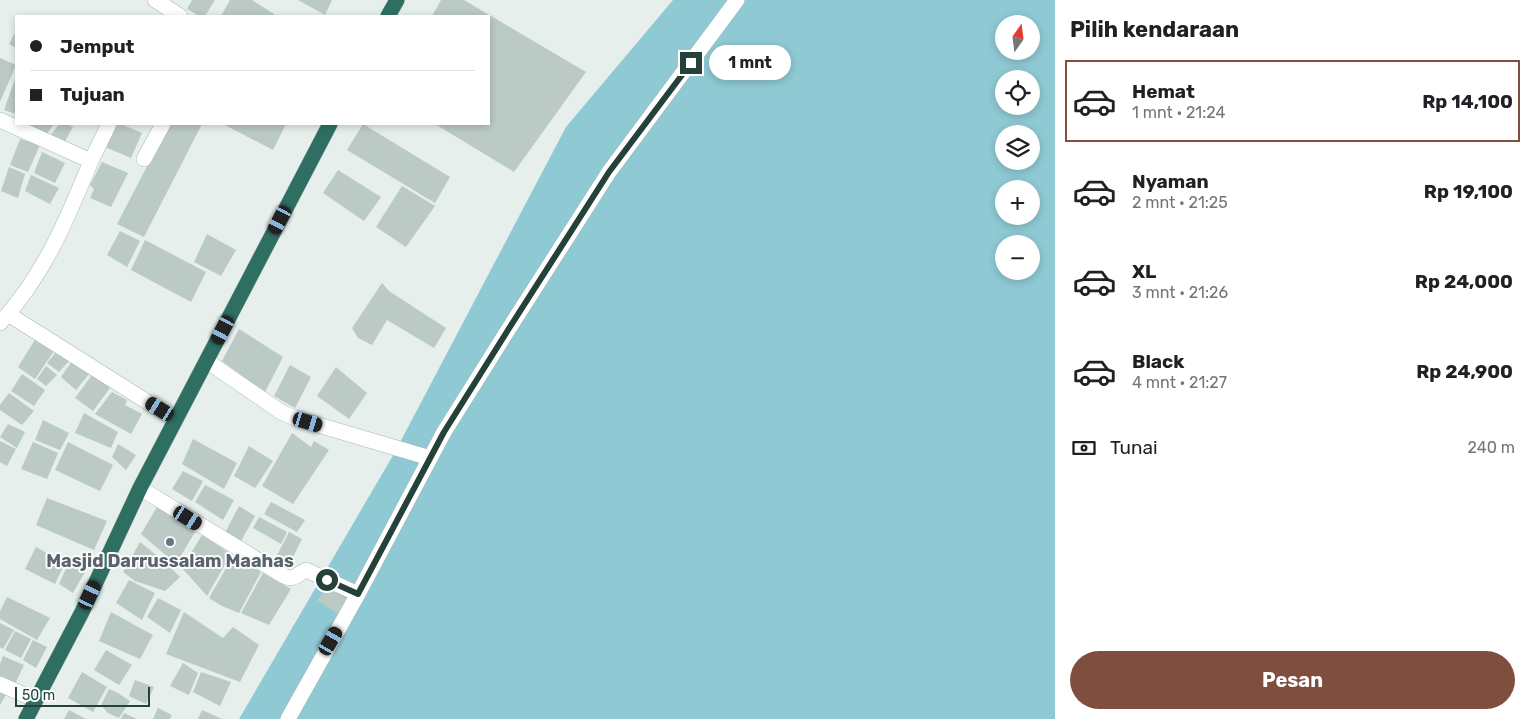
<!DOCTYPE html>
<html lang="id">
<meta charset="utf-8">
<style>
:root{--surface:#fff;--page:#f6f6f6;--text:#202124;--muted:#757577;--line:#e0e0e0;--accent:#7f4e3f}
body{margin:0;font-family:Rubik,sans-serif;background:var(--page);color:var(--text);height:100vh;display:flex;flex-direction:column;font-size:19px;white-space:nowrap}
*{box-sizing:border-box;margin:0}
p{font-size:16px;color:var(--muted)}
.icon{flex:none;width:28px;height:28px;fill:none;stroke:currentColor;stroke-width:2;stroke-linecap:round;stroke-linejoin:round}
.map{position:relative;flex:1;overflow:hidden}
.sheet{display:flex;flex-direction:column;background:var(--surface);width:475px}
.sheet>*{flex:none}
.banner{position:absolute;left:15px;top:15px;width:475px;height:110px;border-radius:0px;box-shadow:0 2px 8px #0003;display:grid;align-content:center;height:110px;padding:0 15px;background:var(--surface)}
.needle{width:32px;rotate:14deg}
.fabs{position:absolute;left:995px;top:15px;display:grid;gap:10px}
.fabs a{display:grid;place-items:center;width:45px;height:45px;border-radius:50%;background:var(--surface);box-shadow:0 2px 8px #0003;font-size:25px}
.scale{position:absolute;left:15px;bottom:12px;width:135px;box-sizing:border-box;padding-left:5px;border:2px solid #24423a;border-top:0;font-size:14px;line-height:18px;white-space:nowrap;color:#24423a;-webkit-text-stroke:4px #f7fbf9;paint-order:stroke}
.end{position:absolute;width:22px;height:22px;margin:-11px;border:6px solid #24423a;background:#fff;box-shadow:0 0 0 2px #fff}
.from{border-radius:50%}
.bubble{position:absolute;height:35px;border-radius:18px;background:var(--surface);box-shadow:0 2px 8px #0003;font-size:16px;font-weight:700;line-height:35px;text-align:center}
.car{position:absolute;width:15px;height:30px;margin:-15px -8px;border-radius:6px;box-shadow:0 0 4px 1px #0007;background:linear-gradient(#222 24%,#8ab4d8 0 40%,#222 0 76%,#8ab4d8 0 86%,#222 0)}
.banner b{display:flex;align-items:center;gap:18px;height:48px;font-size:19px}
.banner b+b{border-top:1px solid var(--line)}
.banner i{width:12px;height:12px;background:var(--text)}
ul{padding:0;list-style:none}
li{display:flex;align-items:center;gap:15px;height:82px;margin:0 10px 8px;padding:0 5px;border:2px solid transparent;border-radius:0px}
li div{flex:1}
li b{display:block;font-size:19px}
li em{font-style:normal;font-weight:700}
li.current{border-color:var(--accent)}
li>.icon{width:45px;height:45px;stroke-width:1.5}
h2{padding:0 15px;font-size:22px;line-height:60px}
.pay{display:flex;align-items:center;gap:12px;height:55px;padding:0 15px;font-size:19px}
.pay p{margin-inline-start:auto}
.primary-button{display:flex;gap:10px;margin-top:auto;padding:10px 15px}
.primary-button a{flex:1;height:58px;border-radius:30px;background:var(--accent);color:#fff;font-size:20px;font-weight:700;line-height:58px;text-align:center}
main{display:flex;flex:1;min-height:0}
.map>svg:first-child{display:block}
.water{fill:#8ec9d4;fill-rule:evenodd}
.building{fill:#bbcac4}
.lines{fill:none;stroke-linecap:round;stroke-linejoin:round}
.minor-casing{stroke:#a8b8b2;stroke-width:16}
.highway-casing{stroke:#c2cac8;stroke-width:16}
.minor{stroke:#fff;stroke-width:15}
.highway{stroke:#2f6f62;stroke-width:15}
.route{stroke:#24423a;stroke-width:6}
.worship-dot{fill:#6b7280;stroke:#f7fbf9;stroke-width:2}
.labels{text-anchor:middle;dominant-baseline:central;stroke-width:4;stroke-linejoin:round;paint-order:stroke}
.worship-label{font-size:18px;font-weight:bold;fill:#5b616d;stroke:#f7fbf9}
</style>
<main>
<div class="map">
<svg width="1055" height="719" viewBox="0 0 1055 719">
<rect width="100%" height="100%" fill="#e6efeb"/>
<path class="water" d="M673 0H1055V719H239L395 452 566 127ZM1004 24H1031V51H1004ZM1004 79H1031V106H1004ZM1004 134H1031V161H1004ZM1004 189H1031V216H1004ZM1004 244H1031V271H1004Z"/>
<path class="building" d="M192 0H215L205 16H199L187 9Z
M230 0H252L274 14 273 16H221Z
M298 0H332L325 15Z
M441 0H464L586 72 514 172 435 124H489V16H432Z
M16 31V48L9 44Z
M0 58 16 65 0 102Z
M16 76V114L4 110Z
M28 124H54L46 135Z
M59 124H67L73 127 64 143 51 135Z
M116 124H121L142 133 131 158 105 147Z
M169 124H202L144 237 117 224Z
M223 124H286L273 150Z
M363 124 450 177 435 203 347 150Z
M20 139 40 145 28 172 10 165Z
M42 152 65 163 55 183 34 173Z
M102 162 128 173 111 207 90 198 94 189 90 185Z
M9 167 25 174 18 198 1 191Z
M338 170 381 197 364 221 323 193Z
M31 175 59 188 50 204 25 191Z
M402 186 435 206 406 247 376 227Z
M120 231 140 241 127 267 107 255Z
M207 234 236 250 221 276 194 262Z
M145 240 206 272 191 302 131 270Z
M382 283 389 291 446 328 434 348 387 320 372 345 358 338 352 328Z
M239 329 283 357 265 392 222 361Z
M36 338 54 351 35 379 18 367Z
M57 351 70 360 59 372 47 363Z
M72 361 89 374 76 390 61 377Z
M290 365 311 377 295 408 274 396Z
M46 366 57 375 46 386 37 379Z
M336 367 367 393 349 419 317 396Z
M22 374 45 390 34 406 11 391Z
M92 375 110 388 93 411 75 398Z
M112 392 127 400 125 405 142 414 131 434 95 414Z
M9 393 34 411 22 425 0 410V405Z
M84 413 118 432 111 448 75 433Z
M43 420 69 433 60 450 35 440Z
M8 424 25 432 17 448 0 437Z
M292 433 311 447 314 441 329 450 293 504 262 486Z
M193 439 237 463 224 489 182 464Z
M0 441 16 449 7 466 0 462Z
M33 442 58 453 47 479 21 469Z
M68 442 113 465 100 491 55 470Z
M118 444 136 455 126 470 112 457Z
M249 446 273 461 255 488 234 476Z
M183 471 203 481 192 501 172 489Z
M205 485 234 500 223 520 195 502Z
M47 498 107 521 94 550 36 525Z
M271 502 305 520 297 532 264 514Z
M239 506 255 516 241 541 225 533Z
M157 507 195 532 176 564 141 534Z
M259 517 287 532 281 544 253 528Z
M289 532 302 539 286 571 273 563Z
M202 535 231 554 207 596 182 568Z
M140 542 165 562 180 577 165 591 135 581 123 572Z
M36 547 65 563 55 584 25 569Z
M234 554 261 572 239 613 222 606 209 598Z
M68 564 85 572 73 593 59 584Z
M263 573 291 589 269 625 241 613Z
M129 580 155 593 142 620 116 603Z
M328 586 349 601 339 615 317 600Z
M7 597 50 618 37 640 0 619V611Z
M158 598 181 610 170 633 147 617Z
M111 612 153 635 140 659 99 641Z
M184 612 223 638 233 627 259 645 240 682 166 654Z
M0 623 14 630 3 649 0 647Z
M15 631 31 639 21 658 5 650Z
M33 640 47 647 36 668 23 660Z
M106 650 132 665 119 685 94 670Z
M3 656 24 665 15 684 0 678V664Z
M183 663 198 673 189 695 170 686Z
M82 672 107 687 93 712 68 698Z
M201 672 231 682 220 706 193 692Z
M135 680 154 687 146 704 129 696Z
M109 689 118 693 130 701 119 718 108 713 101 705Z
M0 690 7 693 0 705Z
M158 708 172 715 170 719H153Z
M69 710 86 719H64Z
M202 710 222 719H198Z
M124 713 137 719H121Z"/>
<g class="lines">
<defs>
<path id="minor" d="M155 0 180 16
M0 120 91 161 109 124
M144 159 163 124
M8 314 176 420
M0 323C45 274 66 221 91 161
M207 361 281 412 295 418 430 458
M140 488 284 576C294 581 297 574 306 570L358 594
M0 684 36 700
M288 719 358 594 444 432 508 330 609 172 737 0"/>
<path id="highway" d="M388 16 397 0
M26 719 82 612 140 488 330 124"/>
</defs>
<use href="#minor" class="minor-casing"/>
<use href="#highway" class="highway-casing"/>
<use href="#minor" class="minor"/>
<use href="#highway" class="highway"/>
</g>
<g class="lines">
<path class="route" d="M327 580 358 594 444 432 508 330 609 172 691 63"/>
</g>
<circle class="worship-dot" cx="170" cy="542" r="5"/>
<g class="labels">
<g class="worship-label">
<text x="170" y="561">Masjid Darrussalam Maahas</text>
</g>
</g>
</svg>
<div class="fabs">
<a><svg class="needle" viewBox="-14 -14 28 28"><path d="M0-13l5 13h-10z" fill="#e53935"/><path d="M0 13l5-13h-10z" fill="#757577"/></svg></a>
<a><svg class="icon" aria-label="locate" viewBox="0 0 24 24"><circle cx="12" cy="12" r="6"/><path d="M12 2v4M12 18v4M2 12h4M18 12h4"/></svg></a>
<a><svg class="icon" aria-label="layers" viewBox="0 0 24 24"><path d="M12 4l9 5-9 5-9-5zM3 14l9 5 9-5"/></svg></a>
<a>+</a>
<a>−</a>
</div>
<div class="scale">50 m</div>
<i class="end from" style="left:327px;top:580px"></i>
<i class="end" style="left:691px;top:63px"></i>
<div class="bubble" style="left:709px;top:45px;width:82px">1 mnt</div>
<i class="car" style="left:280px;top:220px;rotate:208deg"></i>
<i class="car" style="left:223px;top:330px;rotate:208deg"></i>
<i class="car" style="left:160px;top:409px;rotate:302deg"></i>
<i class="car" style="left:308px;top:422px;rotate:107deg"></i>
<i class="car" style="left:188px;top:518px;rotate:122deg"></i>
<i class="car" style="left:90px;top:595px;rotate:25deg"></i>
<i class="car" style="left:331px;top:641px;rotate:30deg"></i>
<div class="banner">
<b><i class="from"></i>Jemput</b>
<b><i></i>Tujuan</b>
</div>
</div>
<section class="sheet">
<h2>Pilih kendaraan</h2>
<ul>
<li class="current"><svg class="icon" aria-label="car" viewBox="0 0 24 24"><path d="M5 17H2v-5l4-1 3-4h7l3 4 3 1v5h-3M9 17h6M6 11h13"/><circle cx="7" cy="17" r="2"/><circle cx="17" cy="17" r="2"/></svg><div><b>Hemat</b><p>1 mnt · 21:24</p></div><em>Rp 14,100</em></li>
<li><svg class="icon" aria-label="car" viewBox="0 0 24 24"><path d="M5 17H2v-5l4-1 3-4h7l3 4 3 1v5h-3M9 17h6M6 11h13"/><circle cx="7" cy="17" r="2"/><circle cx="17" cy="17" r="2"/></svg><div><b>Nyaman</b><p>2 mnt · 21:25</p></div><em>Rp 19,100</em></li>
<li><svg class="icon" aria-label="car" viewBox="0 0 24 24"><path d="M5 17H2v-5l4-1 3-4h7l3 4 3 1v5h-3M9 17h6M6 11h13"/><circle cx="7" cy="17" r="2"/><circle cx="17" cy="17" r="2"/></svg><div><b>XL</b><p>3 mnt · 21:26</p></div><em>Rp 24,000</em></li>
<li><svg class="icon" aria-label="car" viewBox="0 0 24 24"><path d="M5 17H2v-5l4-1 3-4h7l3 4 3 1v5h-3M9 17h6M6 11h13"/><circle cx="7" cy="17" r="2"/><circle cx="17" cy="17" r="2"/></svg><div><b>Black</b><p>4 mnt · 21:27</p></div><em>Rp 24,900</em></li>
</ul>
<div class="pay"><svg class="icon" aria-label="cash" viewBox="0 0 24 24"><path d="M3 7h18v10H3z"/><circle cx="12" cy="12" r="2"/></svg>Tunai<p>240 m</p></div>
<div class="primary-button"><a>Pesan</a></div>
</section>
</main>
